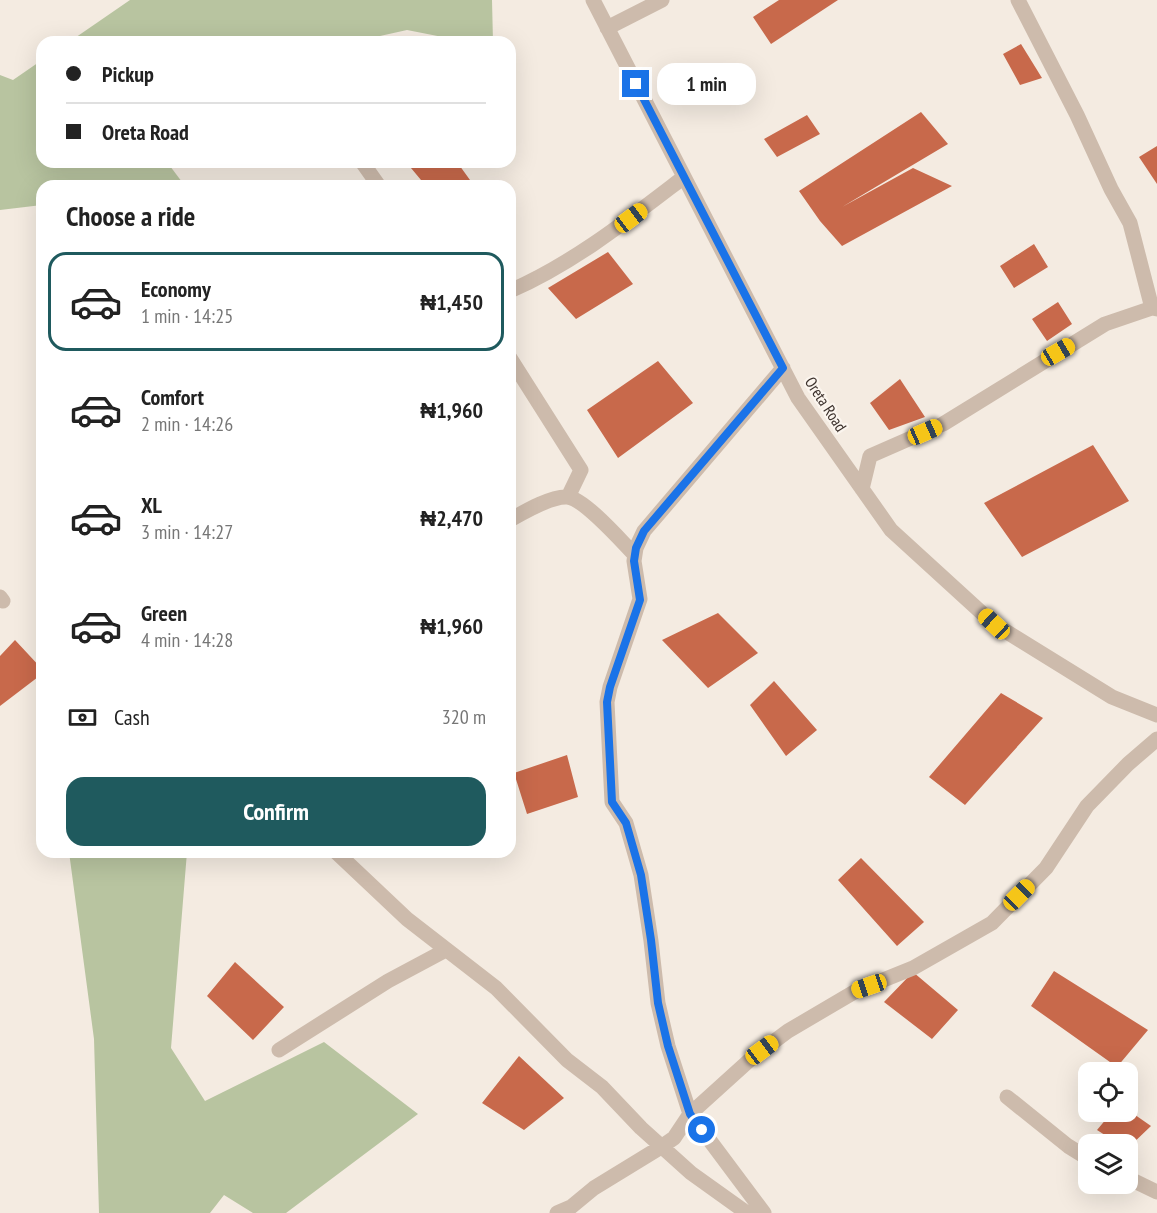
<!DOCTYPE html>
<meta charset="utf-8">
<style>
:root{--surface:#fff;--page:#f2f2f2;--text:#222;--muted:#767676;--line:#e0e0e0;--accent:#1f5a5e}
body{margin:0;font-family:"PT Sans Narrow",sans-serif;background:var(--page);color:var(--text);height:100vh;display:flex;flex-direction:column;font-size:22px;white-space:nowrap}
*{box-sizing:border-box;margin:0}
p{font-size:20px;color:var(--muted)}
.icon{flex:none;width:33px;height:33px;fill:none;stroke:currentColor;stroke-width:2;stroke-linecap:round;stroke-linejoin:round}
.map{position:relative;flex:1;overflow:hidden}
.side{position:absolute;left:36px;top:180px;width:480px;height:678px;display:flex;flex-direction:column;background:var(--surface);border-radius:18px;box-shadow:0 6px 24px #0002}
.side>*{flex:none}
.guide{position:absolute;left:36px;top:36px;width:480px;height:132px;border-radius:18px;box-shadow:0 6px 24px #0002;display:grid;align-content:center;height:132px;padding:0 30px;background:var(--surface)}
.tools{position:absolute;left:1078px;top:1062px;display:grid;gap:12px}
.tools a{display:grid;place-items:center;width:60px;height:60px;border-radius:12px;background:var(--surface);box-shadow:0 6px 24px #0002;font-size:30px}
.end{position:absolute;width:27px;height:27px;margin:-14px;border:8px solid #1a73e8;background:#fff;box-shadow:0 0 0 3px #fff}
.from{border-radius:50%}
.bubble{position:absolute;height:42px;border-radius:18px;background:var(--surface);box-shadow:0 6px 24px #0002;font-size:20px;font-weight:700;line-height:42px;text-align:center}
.car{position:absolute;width:18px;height:36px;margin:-18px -9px;border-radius:8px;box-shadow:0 0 4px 2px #0007;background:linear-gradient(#f5c518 24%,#345 0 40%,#f5c518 0 76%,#345 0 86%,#f5c518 0)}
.guide b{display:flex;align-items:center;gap:21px;height:57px;font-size:22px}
.guide b+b{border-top:2px solid var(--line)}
.guide i{width:15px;height:15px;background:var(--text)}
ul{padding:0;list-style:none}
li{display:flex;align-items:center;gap:18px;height:99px;margin:0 12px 9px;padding:0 18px;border:3px solid transparent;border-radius:18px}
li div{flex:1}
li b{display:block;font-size:22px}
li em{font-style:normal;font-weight:700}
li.current{border-color:var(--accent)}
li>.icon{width:54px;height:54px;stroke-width:1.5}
h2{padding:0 30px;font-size:27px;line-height:72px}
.pay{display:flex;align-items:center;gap:15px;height:66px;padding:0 30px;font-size:22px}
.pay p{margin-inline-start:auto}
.action{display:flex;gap:12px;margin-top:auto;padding:12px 30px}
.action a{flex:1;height:69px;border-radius:18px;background:var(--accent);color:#fff;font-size:24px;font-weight:700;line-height:69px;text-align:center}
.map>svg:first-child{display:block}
.green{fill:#b8c4a0}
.building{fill:#c8694b}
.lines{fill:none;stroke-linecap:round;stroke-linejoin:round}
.minor{stroke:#cdbbac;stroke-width:15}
.route{stroke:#1a73e8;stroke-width:8}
.labels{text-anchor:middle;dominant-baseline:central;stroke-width:4.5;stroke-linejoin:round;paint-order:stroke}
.street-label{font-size:16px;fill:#3b302b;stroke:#fbf5ee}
</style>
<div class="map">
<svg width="1157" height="1213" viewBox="0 0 1157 1213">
<rect width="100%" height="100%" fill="#f4ebe1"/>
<path class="green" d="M130 0H492L493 42H468L407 30 353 42H69Z
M42 60V162H167L185 186H42V205L0 210V75L13 80Z
M69 852H187L171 1048 205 1101 324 1042 418 1114 286 1213H253L224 1195 210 1213H99L94 1039Z"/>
<path class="building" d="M779 0H838L771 44 753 17Z
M1021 44 1042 78 1020 85 1003 54Z
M921 112 948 144 842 207 913 168 952 186 842 246 820 221 799 191Z
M807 115 820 134 777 157 764 139Z
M1157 146V184L1139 157Z
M406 162H457L470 180 462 186H426Z
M1034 244 1048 267 1014 288 1000 266Z
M608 252 633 284 576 319 548 288Z
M1058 302 1072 324 1047 341 1032 319Z
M658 361 693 403 618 458 587 410Z
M900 379 925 417 889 430 870 403Z
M1093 445 1129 501 1022 557 984 503Z
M718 613 758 653 708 688 662 640Z
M15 640 42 669V674L0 706V656Z
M774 681 817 730 786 756 750 705Z
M1001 693 1043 718 965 805 929 777Z
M567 755 578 797 527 814 514 773Z
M861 858 924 922 897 946 838 880Z
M235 962 284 1007 253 1040 207 996Z
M1054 971 1148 1030 1117 1067 1031 1006Z
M913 972 958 1010 932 1039 884 1002Z
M519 1056 564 1098 524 1130 482 1103Z
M1128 1110 1151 1126 1128 1148V1144H1119L1097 1130 1112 1112H1128Z"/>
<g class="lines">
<path class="minor" d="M593 0 798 398 891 530 994 624 1112 697 1157 715
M1018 0 1077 115 1111 189 1130 223 1152 308
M607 28 662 0
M362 162 379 186
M510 291C574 263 629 219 684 177
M510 358 581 470 568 497
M862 489 870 456 943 424 1105 324 1152 308 1157 309
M510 520C524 512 551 496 567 497 584 498 622 542 635 555
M0 597 3 601
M336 852 407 919 496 988 567 1060 602 1087 641 1128 691 1173 747 1213
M279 1050 388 981 446 950
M1007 1097 1068 1146 1089 1159
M1128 1178 1157 1192
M557 1213 571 1207 594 1188 661 1147 674 1138 690 1114 753 1057 788 1031 856 991 913 968 992 923 1046 868 1087 806 1128 764 1157 739
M764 1213 690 1114 668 1046 658 1003 651 941 641 875 626 823 612 802 607 702 610 687 640 599 634 561 636 548 644 531 783 368"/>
</g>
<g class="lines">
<path class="route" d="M636 84 783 368 644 531 636 548 634 561 640 600 610 687 607 702 612 802 626 823 641 875 651 940 658 1003 668 1046 690 1114 702 1130"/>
</g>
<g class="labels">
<g class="street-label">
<text transform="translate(826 404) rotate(57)">Oreta Road</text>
</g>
</g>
</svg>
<div class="tools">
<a><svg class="icon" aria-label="locate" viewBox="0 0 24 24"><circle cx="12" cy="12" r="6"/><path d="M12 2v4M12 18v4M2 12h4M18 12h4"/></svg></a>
<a><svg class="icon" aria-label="layers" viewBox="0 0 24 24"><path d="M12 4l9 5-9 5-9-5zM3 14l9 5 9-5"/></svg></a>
</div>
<i class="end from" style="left:702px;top:1130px"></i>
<i class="end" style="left:636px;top:84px"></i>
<div class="bubble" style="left:657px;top:63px;width:99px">1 min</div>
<i class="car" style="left:631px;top:218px;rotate:53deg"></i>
<i class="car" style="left:1058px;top:352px;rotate:60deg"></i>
<i class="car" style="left:925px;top:432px;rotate:66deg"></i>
<i class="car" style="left:994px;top:624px;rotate:313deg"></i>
<i class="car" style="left:1019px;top:895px;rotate:45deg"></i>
<i class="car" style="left:869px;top:986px;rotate:251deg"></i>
<i class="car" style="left:762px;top:1050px;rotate:53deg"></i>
<div class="guide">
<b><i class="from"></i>Pickup</b>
<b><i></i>Oreta Road</b>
</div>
<section class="side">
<h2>Choose a ride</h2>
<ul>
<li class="current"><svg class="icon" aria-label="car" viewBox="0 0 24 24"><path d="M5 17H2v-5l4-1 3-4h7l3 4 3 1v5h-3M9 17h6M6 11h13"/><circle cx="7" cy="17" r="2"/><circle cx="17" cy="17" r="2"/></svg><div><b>Economy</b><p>1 min · 14:25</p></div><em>₦1,450</em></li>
<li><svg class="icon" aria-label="car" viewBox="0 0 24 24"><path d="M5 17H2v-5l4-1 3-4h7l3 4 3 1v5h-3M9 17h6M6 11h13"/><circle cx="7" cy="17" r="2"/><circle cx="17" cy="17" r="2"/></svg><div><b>Comfort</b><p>2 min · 14:26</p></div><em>₦1,960</em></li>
<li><svg class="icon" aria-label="car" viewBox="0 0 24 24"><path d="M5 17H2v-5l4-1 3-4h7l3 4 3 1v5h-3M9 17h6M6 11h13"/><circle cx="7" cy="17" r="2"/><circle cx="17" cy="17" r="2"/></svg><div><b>XL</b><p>3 min · 14:27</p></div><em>₦2,470</em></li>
<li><svg class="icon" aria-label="car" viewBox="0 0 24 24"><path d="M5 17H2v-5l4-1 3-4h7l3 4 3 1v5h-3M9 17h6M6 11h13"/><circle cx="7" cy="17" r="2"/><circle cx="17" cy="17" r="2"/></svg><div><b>Green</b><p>4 min · 14:28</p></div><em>₦1,960</em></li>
</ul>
<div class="pay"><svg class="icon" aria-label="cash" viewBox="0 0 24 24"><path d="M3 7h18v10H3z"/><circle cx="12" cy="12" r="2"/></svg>Cash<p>320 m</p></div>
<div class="action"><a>Confirm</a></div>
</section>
</div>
